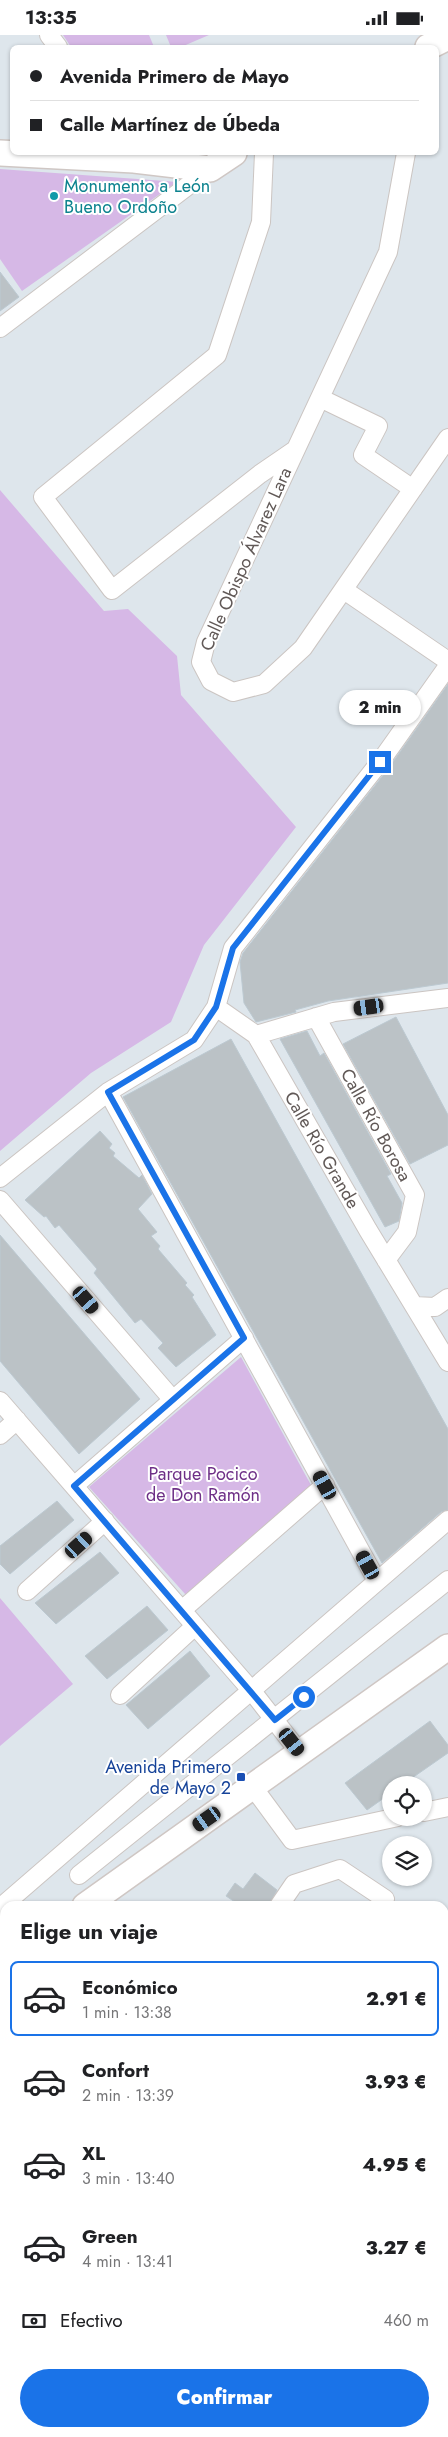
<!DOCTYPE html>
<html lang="es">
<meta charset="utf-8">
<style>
:root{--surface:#fff;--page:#f2f2f2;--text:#202124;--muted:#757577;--line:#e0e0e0;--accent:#1a73e8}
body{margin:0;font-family:Jost,sans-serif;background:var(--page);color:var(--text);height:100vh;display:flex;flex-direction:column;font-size:19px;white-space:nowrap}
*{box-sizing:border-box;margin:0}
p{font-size:16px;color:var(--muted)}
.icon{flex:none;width:28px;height:28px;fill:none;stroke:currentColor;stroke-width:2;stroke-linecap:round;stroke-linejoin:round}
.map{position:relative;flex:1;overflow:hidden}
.sheet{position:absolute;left:0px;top:1866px;width:449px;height:536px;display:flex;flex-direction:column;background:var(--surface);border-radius:15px 15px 0 0;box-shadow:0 1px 4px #0004}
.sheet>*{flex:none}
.banner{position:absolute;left:10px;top:10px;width:429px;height:110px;border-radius:8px;box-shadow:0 1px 4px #0004;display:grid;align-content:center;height:110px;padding:0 20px;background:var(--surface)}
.controls{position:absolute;left:382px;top:1741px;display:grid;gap:10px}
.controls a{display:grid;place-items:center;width:50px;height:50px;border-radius:50%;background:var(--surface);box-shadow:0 1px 4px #0004;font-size:25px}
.end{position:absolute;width:22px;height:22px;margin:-11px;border:6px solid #1a73e8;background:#fff;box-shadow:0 0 0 2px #fff}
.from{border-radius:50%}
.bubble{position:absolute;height:35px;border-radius:18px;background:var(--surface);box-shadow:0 1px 4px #0004;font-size:16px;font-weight:800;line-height:35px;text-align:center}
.car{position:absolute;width:15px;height:30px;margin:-15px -8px;border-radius:6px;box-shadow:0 0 4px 1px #0007;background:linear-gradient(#222 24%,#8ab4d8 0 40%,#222 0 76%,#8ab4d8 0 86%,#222 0)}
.banner b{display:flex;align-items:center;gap:18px;height:48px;font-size:19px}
.banner b+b{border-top:1px solid var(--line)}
.banner i{width:12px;height:12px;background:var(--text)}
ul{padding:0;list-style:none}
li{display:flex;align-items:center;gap:15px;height:75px;margin:0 10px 8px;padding:0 10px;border:2px solid transparent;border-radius:8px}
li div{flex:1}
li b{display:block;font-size:19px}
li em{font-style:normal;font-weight:800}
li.on{border-color:var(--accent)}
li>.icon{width:45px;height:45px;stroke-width:1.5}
h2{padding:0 20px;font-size:22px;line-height:60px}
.pay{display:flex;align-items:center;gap:12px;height:55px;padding:0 20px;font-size:19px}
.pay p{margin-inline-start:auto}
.cta{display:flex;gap:10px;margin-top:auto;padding:10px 20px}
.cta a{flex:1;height:58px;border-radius:30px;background:var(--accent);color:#fff;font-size:20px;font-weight:800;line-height:58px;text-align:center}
.status{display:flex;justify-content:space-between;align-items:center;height:35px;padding:0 25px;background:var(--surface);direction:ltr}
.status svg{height:14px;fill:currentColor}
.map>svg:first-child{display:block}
.green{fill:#d6b8e6}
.building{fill:#bbc2c6;stroke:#bcc9d1}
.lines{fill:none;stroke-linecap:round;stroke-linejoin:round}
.street-casing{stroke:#cbc5c2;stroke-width:20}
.secondary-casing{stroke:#cfc7c4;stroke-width:28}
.street{stroke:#fff;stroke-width:18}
.secondary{stroke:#fff;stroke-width:25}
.route{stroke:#1a73e8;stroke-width:6}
.culture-dot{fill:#0f9aa8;stroke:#fff;stroke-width:2}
.transit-dot{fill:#1a4fb4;stroke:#fff;stroke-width:2}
.labels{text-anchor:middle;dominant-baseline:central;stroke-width:4;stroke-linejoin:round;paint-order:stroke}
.culture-label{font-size:18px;fill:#0d838f;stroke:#fff;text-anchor:start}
.street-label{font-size:18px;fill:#615957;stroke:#fff}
.park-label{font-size:18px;fill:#6e3087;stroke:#fff}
.transit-label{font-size:18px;fill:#164399;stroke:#fff;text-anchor:end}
</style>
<div class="status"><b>13:35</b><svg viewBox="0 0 49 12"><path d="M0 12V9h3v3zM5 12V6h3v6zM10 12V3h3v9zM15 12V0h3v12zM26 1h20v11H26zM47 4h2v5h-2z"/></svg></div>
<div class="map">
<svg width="448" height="2402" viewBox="0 0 448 2402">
<rect width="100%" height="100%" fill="#dee6ec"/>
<path class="green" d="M63 0H149L154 12H71Z
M166 0H209L181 12H171Z
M0 134 165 146 177 147 22 256 0 224Z
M0 455 104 576 128 574 177 621 181 660 296 792 204 910 171 987 91 1038 0 1116Z
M241 1322 312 1452 186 1560 89 1452Z
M0 1563 73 1649 0 1711Z
M448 1964V2354L444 2364V1970Z
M298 2398H430L428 2402H298Z"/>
<path class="building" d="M0 237 19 262 0 276Z
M448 649V948L328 966 295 975 296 977 256 987 244 968 240 927 243 918 388 734Z
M396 982 448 1080V1110L410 1129 343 1009Z
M307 996 320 1021 324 1018 391 1139 387 1141 402 1168 399 1186 385 1192 280 1004Z
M231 1004 448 1394V1475L441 1477 382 1528 123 1062Z
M100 1096 112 1109 109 1113 115 1118 113 1121 139 1143 142 1140 152 1159 138 1174 157 1197 151 1201 160 1211 158 1214 187 1248 185 1250 194 1260 192 1262 216 1300 176 1332 158 1313 163 1308 141 1284 135 1288 94 1238 97 1234 59 1190 55 1193 46 1181 44 1182 25 1165Z
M0 1200 140 1364 79 1419 0 1326Z
M57 1466 74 1485 10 1539 0 1529V1511Z
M100 1517 119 1538 56 1589 35 1568Z
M147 1571 168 1595 107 1644 85 1621Z
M190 1616 210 1641 148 1694 126 1670Z
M430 1686 448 1710V1718L402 1750H391V1758L367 1775 345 1748Z
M255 1838 277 1855 269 1871H241L226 1861 235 1848 243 1854Z"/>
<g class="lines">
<defs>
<path id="street" d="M49 0 58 12
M264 118 261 187 217 320 43 462 112 555 260 439 295 415
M406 118 388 217 206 607 201 627 211 646 233 657 264 649 303 613 448 403
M0 293 210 134
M320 363 378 391 363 420 413 454
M344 555 448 626
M216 972 256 1000 368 1195 448 1327
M316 982 415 1160 407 1197 386 1225
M256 1000 334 977 448 963
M108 1057 377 1546
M0 1143 108 1057 194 1005 216 972 233 913 380 727 448 631
M0 1165 173 1365
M414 1271 435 1272 448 1263
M0 1366 251 1655 300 1718
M0 1400 17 1385
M74 1451 244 1303
M27 1556 105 1486
M182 1575 325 1450
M120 1660 195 1591
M253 1752 292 1805 398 1782
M424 1777 448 1772
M79 1840 448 1545
M279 1871 294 1849 340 1834 385 1864
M0 1873 448 1485
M0 2273 5 2266"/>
<path id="secondary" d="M428 12 448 2
M0 118 134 125 210 134 234 118
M85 1871 448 1612
M0 1932 5 1929
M444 2381 448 2371
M436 2402 437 2398"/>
</defs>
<use href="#street" class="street-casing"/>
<use href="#secondary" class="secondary-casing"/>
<use href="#street" class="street"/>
<use href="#secondary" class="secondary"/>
</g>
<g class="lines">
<path class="route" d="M304 1662 275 1685 74 1451 244 1303 108 1057 194 1005 216 972 233 913 380 727"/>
</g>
<circle class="culture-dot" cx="54" cy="161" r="5"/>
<rect class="transit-dot" x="236" y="1737" width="10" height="10" rx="2.5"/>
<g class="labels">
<g class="culture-label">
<text x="64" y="151">Monumento a León<tspan x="64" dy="21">Bueno Ordoño</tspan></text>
</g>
<g class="street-label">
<text transform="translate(246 524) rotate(-66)">Calle Obispo Álvarez Lara</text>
<text transform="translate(376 1090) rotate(61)">Calle Río Borosa</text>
<text transform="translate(322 1115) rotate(60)">Calle Río Grande</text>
</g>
<g class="park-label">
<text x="203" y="1439">Parque Pocico<tspan x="203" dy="21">de Don Ramón</tspan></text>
</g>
<g class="transit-label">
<text x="231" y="1732">Avenida Primero<tspan x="231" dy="21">de Mayo 2</tspan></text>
</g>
</g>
</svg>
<div class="controls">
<a><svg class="icon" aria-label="locate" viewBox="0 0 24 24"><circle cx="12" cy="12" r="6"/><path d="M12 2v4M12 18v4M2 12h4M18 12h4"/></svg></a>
<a><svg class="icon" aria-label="layers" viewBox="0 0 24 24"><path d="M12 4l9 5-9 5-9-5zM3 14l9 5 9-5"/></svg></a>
</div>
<i class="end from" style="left:304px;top:1662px"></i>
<i class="end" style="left:380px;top:727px"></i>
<div class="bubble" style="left:339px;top:655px;width:82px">2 min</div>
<i class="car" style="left:369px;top:972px;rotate:262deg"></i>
<i class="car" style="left:86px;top:1265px;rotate:139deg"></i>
<i class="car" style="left:325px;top:1450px;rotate:331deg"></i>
<i class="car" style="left:79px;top:1510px;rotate:48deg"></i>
<i class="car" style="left:368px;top:1530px;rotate:331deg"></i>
<i class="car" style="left:292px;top:1707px;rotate:142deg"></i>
<i class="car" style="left:207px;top:1784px;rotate:235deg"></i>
<div class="banner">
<b><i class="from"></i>Avenida Primero de Mayo</b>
<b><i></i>Calle Martínez de Úbeda</b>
</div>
<section class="sheet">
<h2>Elige un viaje</h2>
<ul>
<li class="on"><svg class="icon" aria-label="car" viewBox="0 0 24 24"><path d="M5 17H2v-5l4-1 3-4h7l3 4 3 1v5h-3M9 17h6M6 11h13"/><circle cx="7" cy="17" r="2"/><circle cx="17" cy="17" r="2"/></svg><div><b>Económico</b><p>1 min · 13:38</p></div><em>2.91 €</em></li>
<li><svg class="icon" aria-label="car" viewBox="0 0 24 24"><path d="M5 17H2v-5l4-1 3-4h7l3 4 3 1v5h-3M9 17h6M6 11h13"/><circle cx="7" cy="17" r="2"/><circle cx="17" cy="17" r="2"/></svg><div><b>Confort</b><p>2 min · 13:39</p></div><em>3.93 €</em></li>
<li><svg class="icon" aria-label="car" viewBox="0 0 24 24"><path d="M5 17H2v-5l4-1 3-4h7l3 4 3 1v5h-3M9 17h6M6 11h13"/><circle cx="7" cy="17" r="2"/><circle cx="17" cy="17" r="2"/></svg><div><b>XL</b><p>3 min · 13:40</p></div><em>4.95 €</em></li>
<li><svg class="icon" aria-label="car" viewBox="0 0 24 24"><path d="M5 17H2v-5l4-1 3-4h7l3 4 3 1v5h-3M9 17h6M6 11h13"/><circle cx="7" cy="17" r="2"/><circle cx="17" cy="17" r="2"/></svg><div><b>Green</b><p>4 min · 13:41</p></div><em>3.27 €</em></li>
</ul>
<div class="pay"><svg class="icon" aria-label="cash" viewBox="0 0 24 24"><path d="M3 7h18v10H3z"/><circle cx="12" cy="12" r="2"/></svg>Efectivo<p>460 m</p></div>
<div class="cta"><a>Confirmar</a></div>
</section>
</div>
